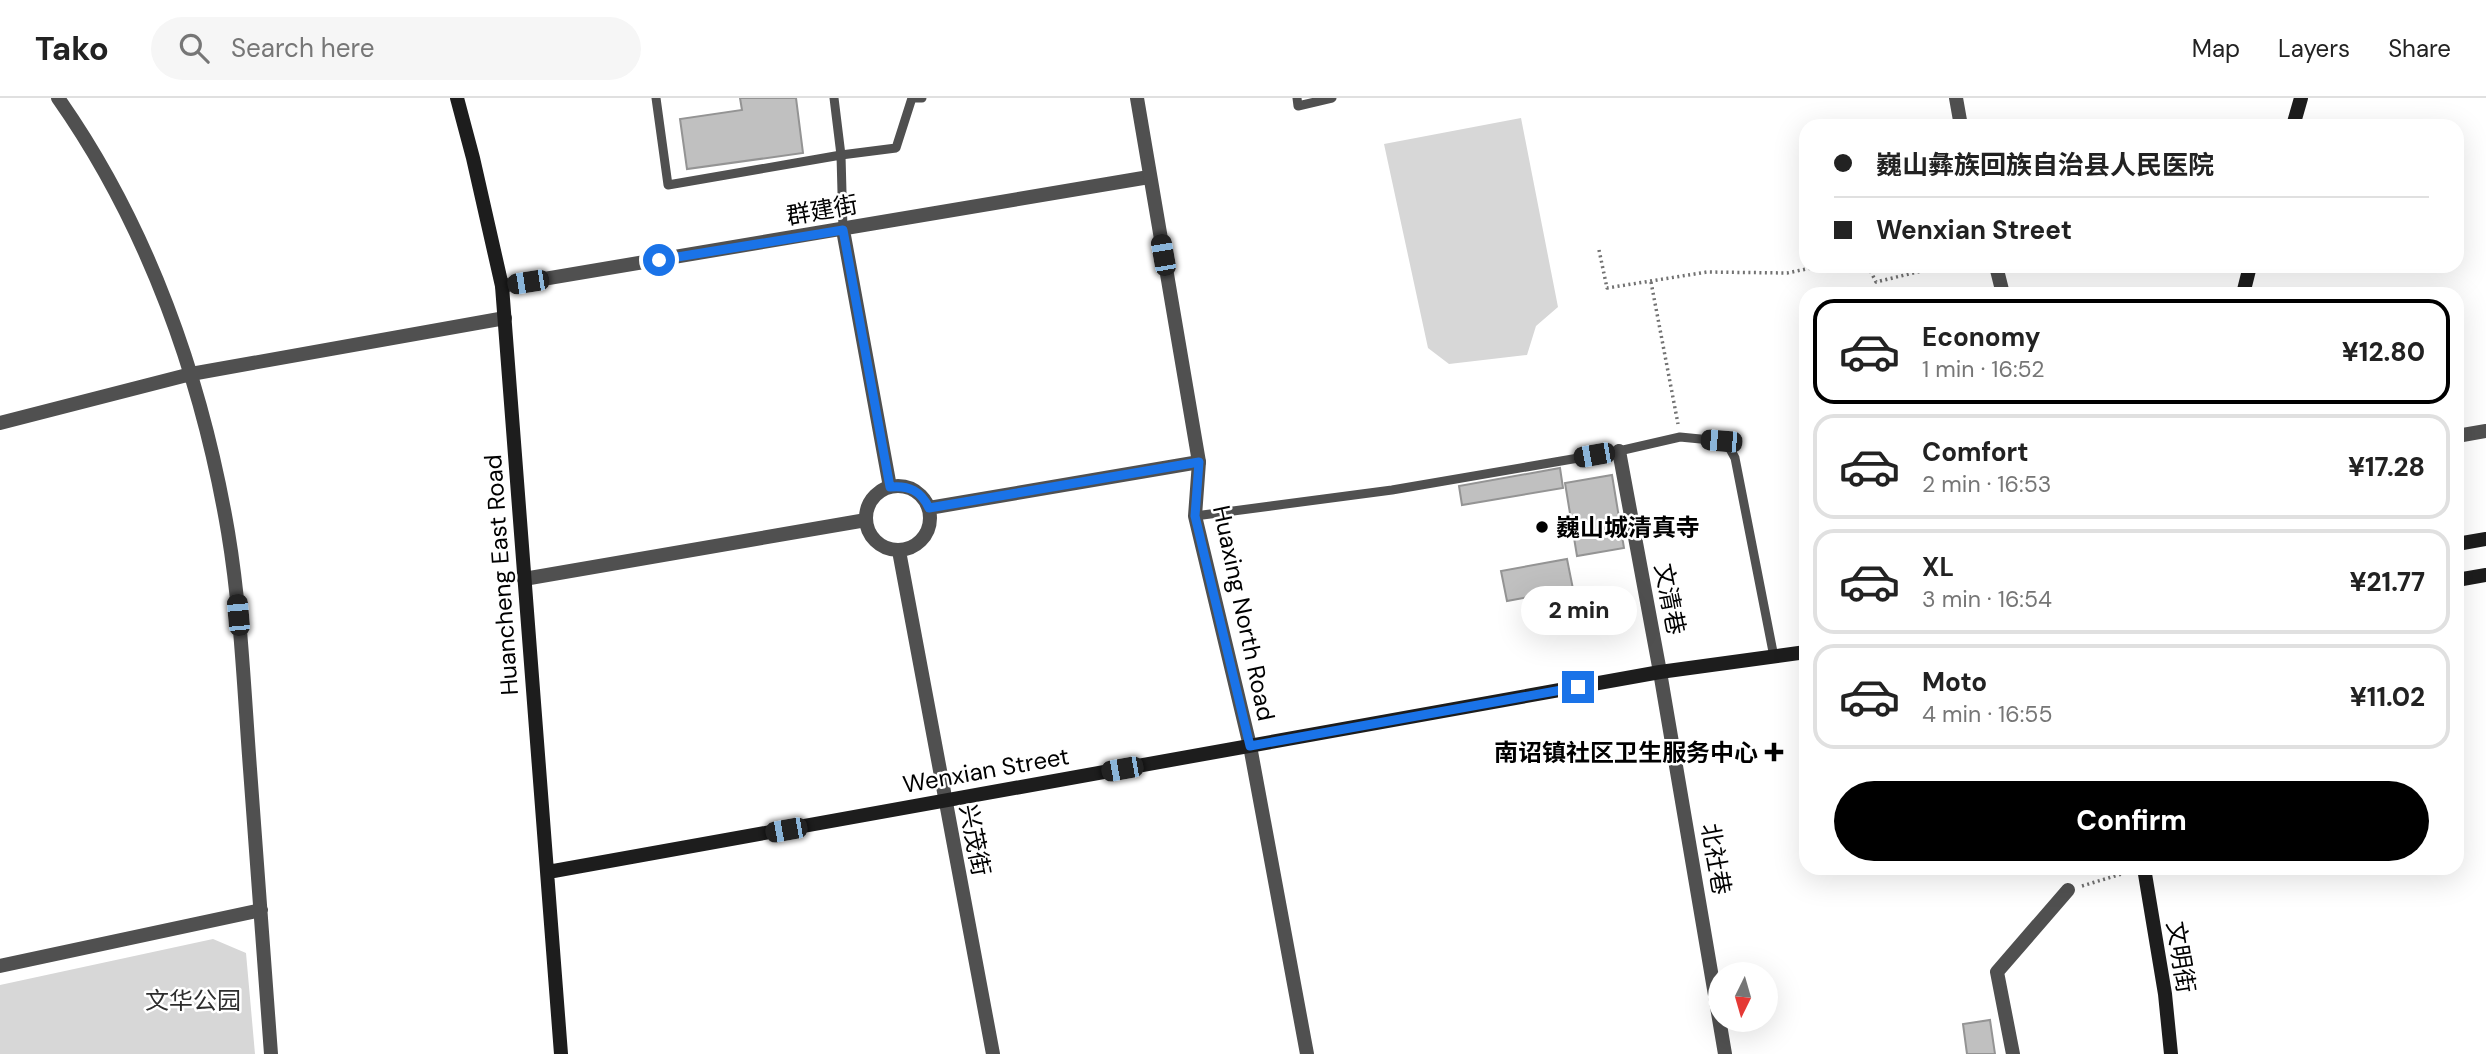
<!DOCTYPE html>
<meta charset="utf-8">
<style>
:root{--surface:#fff;--page:#f6f6f6;--text:#222;--muted:#767676;--line:#e0e0e0;--accent:#000}
body{margin:0;font-family:"DM Sans","Noto Sans SC",sans-serif;background:var(--page);color:var(--text);height:100vh;display:flex;flex-direction:column;font-size:26px;white-space:nowrap}
*{box-sizing:border-box;margin:0}
p{font-size:23px;color:var(--muted)}
.icon{flex:none;width:38px;height:38px;fill:none;stroke:currentColor;stroke-width:2;stroke-linecap:round;stroke-linejoin:round}
.map{position:relative;flex:1;overflow:hidden}
.drawer{position:absolute;left:1799px;top:189px;width:665px;height:588px;display:flex;flex-direction:column;background:var(--surface);border-radius:21px;box-shadow:0 7px 28px #0002}
.drawer>*{flex:none}
.guide{position:absolute;left:1799px;top:21px;width:665px;height:154px;border-radius:21px;box-shadow:0 7px 28px #0002;display:grid;align-content:center;height:154px;padding:0 35px;background:var(--surface)}
.needle{width:46px;rotate:185deg}
.fabs{position:absolute;left:1708px;top:864px;display:grid;gap:14px}
.fabs a{display:grid;place-items:center;width:70px;height:70px;border-radius:50%;background:var(--surface);box-shadow:0 7px 28px #0002;font-size:35px}
.end{position:absolute;width:32px;height:32px;margin:-16px;border:9px solid #1a73e8;background:#fff;box-shadow:0 0 0 4px #fff}
.from{border-radius:50%}
.bubble{position:absolute;height:49px;border-radius:24px;background:var(--surface);box-shadow:0 7px 28px #0002;font-size:23px;font-weight:800;line-height:49px;text-align:center}
.car{position:absolute;width:21px;height:42px;margin:-21px -10px;border-radius:9px;box-shadow:0 0 5px 2px #0007;background:linear-gradient(#222 24%,#8ab4d8 0 40%,#222 0 76%,#8ab4d8 0 86%,#222 0)}
.guide b{display:flex;align-items:center;gap:24px;height:66px;font-size:26px}
.guide b+b{border-top:2px solid var(--line)}
.guide i{width:18px;height:18px;background:var(--text)}
ul{padding:12px 0 0;list-style:none}
li{display:flex;align-items:center;gap:21px;height:105px;margin:0 14px 10px;padding:0 21px;border:4px solid var(--line);border-radius:21px}
li div{flex:1}
li b{display:block;font-size:26px}
li em{font-style:normal;font-weight:800}
li.on{border-color:var(--accent)}
li>.icon{width:63px;height:63px;stroke-width:1.5}
.button{display:flex;gap:14px;margin-top:auto;padding:14px 35px}
.button a{flex:1;height:80px;border-radius:42px;background:var(--accent);color:#fff;font-size:28px;font-weight:800;line-height:80px;text-align:center}
header{display:flex;align-items:center;gap:42px;box-sizing:border-box;height:98px;padding:0 35px;background:var(--surface);border-bottom:2px solid var(--line)}
header strong{font-size:33px}
nav{display:flex;gap:38px;margin-inline-start:auto;font-size:24px}
.search{width:490px;height:63px;background:var(--page);display:flex;align-items:center;gap:18px;box-sizing:border-box;padding:0 24px;border-radius:38px;color:var(--muted);font-size:26px}
.map>svg:first-child{display:block}
.green{fill:#d7d7d7}
.building{fill:#c0c0c0;stroke:#949494;stroke-width:2}
.lines{fill:none;stroke-linecap:round;stroke-linejoin:round}
.path{stroke:#727272;stroke-width:3.5;stroke-dasharray:2 3.5;stroke-linecap:butt}
.service{stroke:#505050;stroke-width:9}
.pedestrian{stroke:#505050;stroke-width:14}
.minor{stroke:#505050;stroke-width:14}
.tertiary{stroke:#505050;stroke-width:14}
.secondary{stroke:#1d1d1d;stroke-width:14}
.route{stroke:#1a73e8;stroke-width:9}
.poi-dot{fill:#000;stroke:#fff;stroke-width:2.5}
.labels{text-anchor:middle;dominant-baseline:central;stroke-width:5;stroke-linejoin:round;paint-order:stroke}
.street-label{font-size:24px;fill:#000;stroke:#fff}
.poi-label{font-size:24px;font-weight:bold;fill:#000;stroke:#fff;text-anchor:start}
.park-label{font-size:24px;fill:#2e2e2e;stroke:#fff}
</style>
<header>
<strong>Tako</strong>
<div class="search"><svg class="icon" aria-label="search" viewBox="0 0 24 24"><circle cx="10" cy="10" r="6"/><path d="M15 15l6 6"/></svg>Search here</div>
<nav><a>Map</a><a>Layers</a><a>Share</a></nav>
</header>
<div class="map">
<svg width="2486" height="956" viewBox="0 0 2486 956">
<rect width="100%" height="100%" fill="#fff"/>
<path class="green" d="M1521 20 1558 209 1536 228 1527 257 1449 266 1428 250 1384 46Z
M213 841 246 855 255 956H0V887Z"/>
<path class="building" d="M740 0H796L803 55 687 71 680 21 742 12Z
M1560 370 1563 390 1462 407 1459 388Z
M1612 377 1624 450 1577 458 1565 385Z
M1567 461 1573 491 1507 503 1501 473Z
M1990 922 1995 956H1967L1963 926Z"/>
<g class="lines">
<path class="path" d="M1599 152 1607 190 1707 174 1787 175 1821 168
M1868 168 1876 184 1942 168
M1651 184 1678 326
M2082 788 2128 774"/>
<path class="service" d="M656 0 668 87 841 57 896 50 912 0H922
M834 0 841 57 843 132
M1297 0 1298 8 1332 0
M1195 418 1392 392 1619 353 1680 339 1721 343 1728 347 1735 360 1774 559"/>
<path class="pedestrian" d="M1956 0 1961 28
M1996 168 2003 196
M1619 353 1660 574 1725 956"/>
<path class="minor" d="M58 0C148 128 202 281 228 434 241 512 244 592 250 671 257 766 264 861 271 956
M843 132 890 389
M502 188 1149 79
M0 325 191 276 505 220
M2457 338 2486 333
M866 420a32 32 0 1 1 64 0a32 32 0 1 1-64 0Z
M929 410 1199 364
M899 453 993 956
M524 481 866 422
M0 868 261 812
M2013 956 1997 874 2068 792"/>
<path class="tertiary" d="M1137 0 1199 364 1195 418 1250 648 1307 956"/>
<path class="secondary" d="M457 0 473 60 502 188 561 956
M2293 28 2301 0
M2243 196 2250 168
M2457 446 2486 441
M2457 482 2486 477
M2144 770 2165 896 2171 956
M548 774 1660 574 1806 554"/>
</g>
<g class="lines">
<path class="route" d="M659 162 843 132 890 389C909 387 921 393 929 410L1199 364 1195 418 1250 648 1578 589"/>
</g>
<g class="poi-dot">
<circle cx="1542" cy="429" r="7"/>
<path d="M1770.5 643.5h7v7h7v7h-7v7h-7v-7h-7v-7h7z"/>
</g>
<g class="labels">
<g class="street-label">
<text transform="translate(822 112) rotate(-10)">群建街</text>
<text transform="translate(501 477) rotate(-94)">Huancheng East Road</text>
<text transform="translate(1670 501) rotate(79)">文清巷</text>
<text transform="translate(1244 515) rotate(78)">Huaxing North Road</text>
<text transform="translate(986 672) rotate(-10)">Wenxian Street</text>
<text transform="translate(975 742) rotate(79)">兴茂街</text>
<text transform="translate(1716 761) rotate(80)">北社巷</text>
<text transform="translate(2181 859) rotate(81)">文明街</text>
</g>
<g class="poi-label">
<text x="1556" y="429">巍山城清真寺</text>
<text x="1758" y="654" text-anchor="end">南诏镇社区卫生服务中心</text>
</g>
<g class="park-label">
<text x="193" y="902">文华公园</text>
</g>
</g>
</svg>
<div class="fabs">
<a><svg class="needle" viewBox="-14 -14 28 28"><path d="M0-13l5 13h-10z" fill="#e53935"/><path d="M0 13l5-13h-10z" fill="#767676"/></svg></a>
</div>
<i class="end from" style="left:659px;top:162px"></i>
<i class="end" style="left:1578px;top:589px"></i>
<div class="bubble" style="left:1521px;top:488px;width:116px">2 min</div>
<i class="car" style="left:1163px;top:157px;rotate:350deg"></i>
<i class="car" style="left:528px;top:184px;rotate:261deg"></i>
<i class="car" style="left:1721px;top:343px;rotate:275deg"></i>
<i class="car" style="left:1594px;top:357px;rotate:260deg"></i>
<i class="car" style="left:238px;top:517px;rotate:355deg"></i>
<i class="car" style="left:1122px;top:671px;rotate:260deg"></i>
<i class="car" style="left:786px;top:732px;rotate:260deg"></i>
<div class="guide">
<b><i class="from"></i>巍山彝族回族自治县人民医院</b>
<b><i></i>Wenxian Street</b>
</div>
<section class="drawer">
<ul>
<li class="on"><svg class="icon" aria-label="car" viewBox="0 0 24 24"><path d="M5 17H2v-5l4-1 3-4h7l3 4 3 1v5h-3M9 17h6M6 11h13"/><circle cx="7" cy="17" r="2"/><circle cx="17" cy="17" r="2"/></svg><div><b>Economy</b><p>1 min · 16:52</p></div><em>¥12.80</em></li>
<li><svg class="icon" aria-label="car" viewBox="0 0 24 24"><path d="M5 17H2v-5l4-1 3-4h7l3 4 3 1v5h-3M9 17h6M6 11h13"/><circle cx="7" cy="17" r="2"/><circle cx="17" cy="17" r="2"/></svg><div><b>Comfort</b><p>2 min · 16:53</p></div><em>¥17.28</em></li>
<li><svg class="icon" aria-label="car" viewBox="0 0 24 24"><path d="M5 17H2v-5l4-1 3-4h7l3 4 3 1v5h-3M9 17h6M6 11h13"/><circle cx="7" cy="17" r="2"/><circle cx="17" cy="17" r="2"/></svg><div><b>XL</b><p>3 min · 16:54</p></div><em>¥21.77</em></li>
<li><svg class="icon" aria-label="car" viewBox="0 0 24 24"><path d="M5 17H2v-5l4-1 3-4h7l3 4 3 1v5h-3M9 17h6M6 11h13"/><circle cx="7" cy="17" r="2"/><circle cx="17" cy="17" r="2"/></svg><div><b>Moto</b><p>4 min · 16:55</p></div><em>¥11.02</em></li>
</ul>
<div class="button"><a>Confirm</a></div>
</section>
</div>
